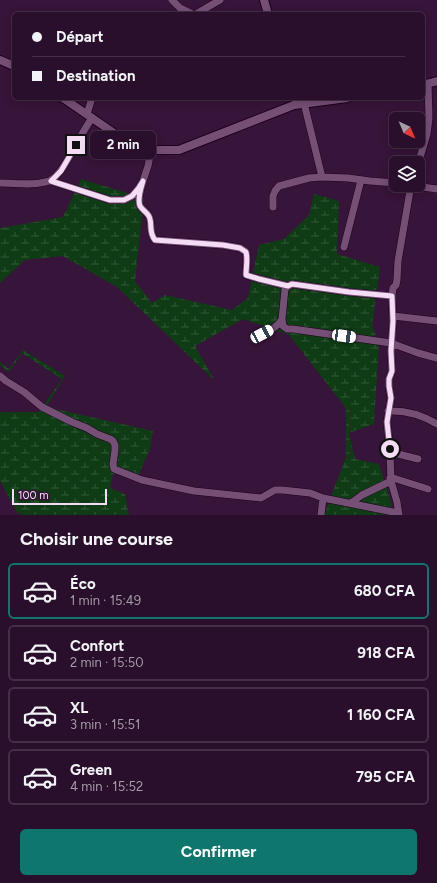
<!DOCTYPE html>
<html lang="fr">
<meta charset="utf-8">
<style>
:root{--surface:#290f2b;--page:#351d37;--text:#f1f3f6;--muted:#a59ca9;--line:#452f47;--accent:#0f766e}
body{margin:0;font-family:Figtree,sans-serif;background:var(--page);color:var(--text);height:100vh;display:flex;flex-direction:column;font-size:15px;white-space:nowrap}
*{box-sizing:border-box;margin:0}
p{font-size:13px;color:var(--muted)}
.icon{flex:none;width:22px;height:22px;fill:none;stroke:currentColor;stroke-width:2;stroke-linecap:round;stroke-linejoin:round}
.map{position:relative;height:515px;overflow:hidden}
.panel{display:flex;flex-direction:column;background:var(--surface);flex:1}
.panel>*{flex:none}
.banner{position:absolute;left:12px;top:12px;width:413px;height:88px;border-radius:6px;box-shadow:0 2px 10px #0003,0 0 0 1px var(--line);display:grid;align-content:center;height:88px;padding:0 20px;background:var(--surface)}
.needle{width:26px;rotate:136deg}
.tools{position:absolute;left:389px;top:112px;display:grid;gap:8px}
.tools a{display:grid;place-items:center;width:36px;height:36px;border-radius:6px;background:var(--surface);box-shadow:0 2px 10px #0003,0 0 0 1px var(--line);font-size:20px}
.scale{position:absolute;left:12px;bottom:10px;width:95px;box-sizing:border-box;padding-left:4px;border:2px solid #f4ddf4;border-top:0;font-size:11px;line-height:14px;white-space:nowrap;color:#f4ddf4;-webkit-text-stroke:3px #371439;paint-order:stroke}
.end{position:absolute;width:18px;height:18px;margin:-9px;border:5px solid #f4ddf4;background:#111;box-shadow:0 0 0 2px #111}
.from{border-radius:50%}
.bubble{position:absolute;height:28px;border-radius:6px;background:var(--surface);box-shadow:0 2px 10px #0003,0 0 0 1px var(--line);font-size:13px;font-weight:700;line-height:28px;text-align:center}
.car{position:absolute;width:12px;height:24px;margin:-12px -6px;border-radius:5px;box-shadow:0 0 3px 1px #0007;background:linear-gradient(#fff 24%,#345 0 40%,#fff 0 76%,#345 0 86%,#fff 0)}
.banner b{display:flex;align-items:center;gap:14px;height:38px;font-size:15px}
.banner b+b{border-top:1px solid var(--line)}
.banner i{width:10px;height:10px;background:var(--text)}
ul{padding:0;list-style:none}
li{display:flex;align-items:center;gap:12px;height:56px;margin:0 8px 6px;padding:0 12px;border:2px solid var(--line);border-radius:6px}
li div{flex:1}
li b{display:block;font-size:15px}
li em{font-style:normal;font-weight:700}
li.current{border-color:var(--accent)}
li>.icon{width:36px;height:36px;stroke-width:1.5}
h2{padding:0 20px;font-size:18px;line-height:48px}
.cta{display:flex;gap:8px;margin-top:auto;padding:8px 20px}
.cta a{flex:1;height:46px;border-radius:6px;background:var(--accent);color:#fff;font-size:16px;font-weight:700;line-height:46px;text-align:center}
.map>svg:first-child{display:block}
.wetland{fill:url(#wetland-marsh)}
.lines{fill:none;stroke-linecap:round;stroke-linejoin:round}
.minor-casing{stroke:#1d001f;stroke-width:8}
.tertiary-casing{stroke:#1d001f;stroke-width:10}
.minor{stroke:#764f77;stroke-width:7}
.tertiary{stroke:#764f77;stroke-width:8}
.route{stroke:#f4ddf4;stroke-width:5}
</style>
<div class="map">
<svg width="437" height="515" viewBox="0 0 437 515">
<defs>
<pattern id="wetland-marsh" width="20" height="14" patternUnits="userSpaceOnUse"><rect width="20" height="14" fill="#0f3c15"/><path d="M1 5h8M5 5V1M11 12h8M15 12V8" fill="none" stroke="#335838"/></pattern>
</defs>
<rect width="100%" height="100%" fill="#371439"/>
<path class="wetland" d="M81 179 144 198 135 281 152 303 165 295 232 310 248 298 259 245 284 239 309 215 314 194 339 201 337 254 380 267 372 326 379 344 374 424 349 433 355 459 379 464 395 515H324L346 457V408L289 335 243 319 195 346 215 381 117 287 63 256 25 260 0 283V228L63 217Z
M23 350 65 376 46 407 153 431 150 449 139 474H113L110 488 125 494 129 515H22L17 512 0 481V412H39L62 379 22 353 9 372 0 365V362L9 369Z"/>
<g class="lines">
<defs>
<path id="minor" d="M172 0 180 8 192 14
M196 14 220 0
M304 103 322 177
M87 114 92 98
M418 164 427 134 429 118 428 83
M51 181 110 200H124L132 196 138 189 143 181 148 166 151 150
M143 181C141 188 137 199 140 206 143 211 149 213 150 219 152 227 149 233 155 240L223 245 240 248 246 252C248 260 246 267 246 275L259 279 288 286
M0 183C16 183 34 186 49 181 61 177 74 147 81 136 84 130 88 124 92 118
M408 185 437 189
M273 207V196L275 191 279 186 309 178 322 177 348 178 370 181 396 183
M344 247 361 180
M393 316 437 321
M282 319 283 326 287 329H293L391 343 418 353 437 358
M262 334C270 330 278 327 282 319L285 289 288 286 292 284 349 292 392 296
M0 376 6 381 24 392 42 407 72 422 87 428 97 434 110 439 113 441 115 445V450L113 464 114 469 142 480 194 491 261 498 275 490H282L310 493 323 498 398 513
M388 411C406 410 422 415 437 424
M390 452 418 459
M390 477 428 489
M351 503 362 495 391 481
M321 515 323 498
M399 515 397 502 391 481 390 452 387 422 391 398 389 386V379L392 371 391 351 393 321 392 296 393 288 396 285 397 280 398 261 411 185"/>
<path id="tertiary" d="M264 0 268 14
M0 60 14 66
M423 85 437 81
M63 98 124 140 151 150H179L294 105 347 98"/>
</defs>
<use href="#minor" class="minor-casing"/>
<use href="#tertiary" class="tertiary-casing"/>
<use href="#minor" class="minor"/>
<use href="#tertiary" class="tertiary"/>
</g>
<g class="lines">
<path class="route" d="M76 145 61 171 51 181 110 200H124L132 196 138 189 143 181C141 188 137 199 140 206 143 211 149 213 150 219 152 227 149 233 155 240L223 245 240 248 246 252C248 260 246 267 246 275L259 279 288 286 292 284 349 292 392 296 393 321 391 351 392 371 389 379V386L391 398 387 422 390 449"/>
</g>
</svg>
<div class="tools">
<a><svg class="needle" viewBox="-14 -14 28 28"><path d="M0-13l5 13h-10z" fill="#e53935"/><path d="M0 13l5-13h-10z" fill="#a59ca9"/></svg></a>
<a><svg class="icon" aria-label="layers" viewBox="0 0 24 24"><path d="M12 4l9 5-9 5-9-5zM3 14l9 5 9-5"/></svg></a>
</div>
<div class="scale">100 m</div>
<i class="end from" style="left:390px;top:449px"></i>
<i class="end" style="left:76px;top:145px"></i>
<div class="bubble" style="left:90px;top:131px;width:66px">2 min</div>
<i class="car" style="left:262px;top:334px;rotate:62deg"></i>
<i class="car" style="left:344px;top:336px;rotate:98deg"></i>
<div class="banner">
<b><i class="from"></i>Départ</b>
<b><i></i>Destination</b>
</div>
</div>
<section class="panel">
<h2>Choisir une course</h2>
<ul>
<li class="current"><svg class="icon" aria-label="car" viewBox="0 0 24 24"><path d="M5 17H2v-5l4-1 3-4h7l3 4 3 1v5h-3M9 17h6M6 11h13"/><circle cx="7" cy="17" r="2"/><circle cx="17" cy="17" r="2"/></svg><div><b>Éco</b><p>1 min · 15:49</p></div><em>680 CFA</em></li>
<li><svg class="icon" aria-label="car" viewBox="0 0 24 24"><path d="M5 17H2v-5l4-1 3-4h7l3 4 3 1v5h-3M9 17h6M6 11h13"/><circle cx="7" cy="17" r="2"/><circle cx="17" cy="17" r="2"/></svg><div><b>Confort</b><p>2 min · 15:50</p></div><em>918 CFA</em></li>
<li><svg class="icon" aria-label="car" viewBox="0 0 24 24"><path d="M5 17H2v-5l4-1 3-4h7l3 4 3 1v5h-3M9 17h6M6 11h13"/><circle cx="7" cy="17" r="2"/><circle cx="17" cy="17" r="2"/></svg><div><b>XL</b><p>3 min · 15:51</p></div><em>1 160 CFA</em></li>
<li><svg class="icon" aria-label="car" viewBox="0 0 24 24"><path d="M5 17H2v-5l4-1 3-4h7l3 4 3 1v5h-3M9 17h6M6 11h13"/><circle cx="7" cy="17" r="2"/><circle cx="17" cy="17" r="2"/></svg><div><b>Green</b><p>4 min · 15:52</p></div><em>795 CFA</em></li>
</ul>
<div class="cta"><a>Confirmer</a></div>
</section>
